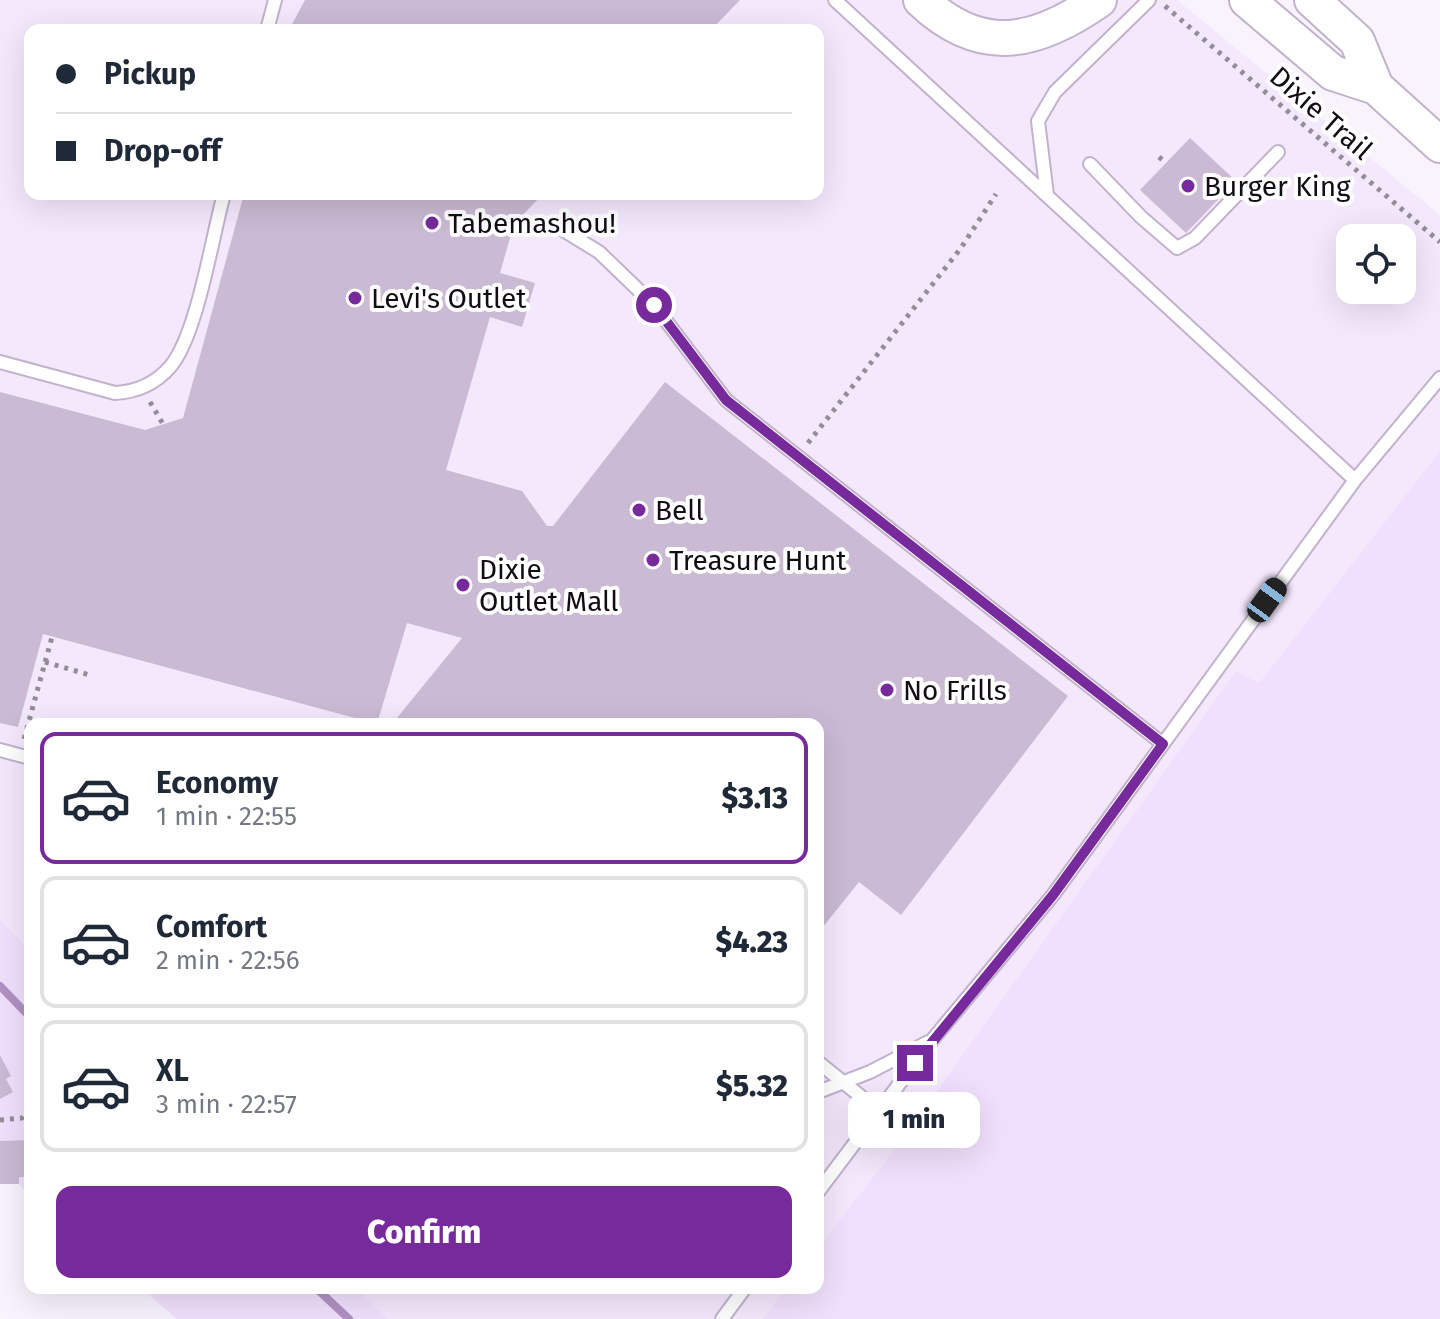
<!DOCTYPE html>
<meta charset="utf-8">
<style>
:root{--surface:#fff;--page:#f6f6f7;--text:#1f2937;--muted:#747a83;--line:#e0e1e3;--accent:#762a9c}
body{margin:0;font-family:"Fira Sans",sans-serif;background:var(--page);color:var(--text);height:100vh;display:flex;flex-direction:column;font-size:30px;white-space:nowrap}
*{box-sizing:border-box;margin:0}
p{font-size:26px;color:var(--muted)}
.icon{flex:none;width:44px;height:44px;fill:none;stroke:currentColor;stroke-width:2;stroke-linecap:round;stroke-linejoin:round}
.map{position:relative;flex:1;overflow:hidden}
.sheet{position:absolute;left:24px;top:718px;width:800px;height:576px;display:flex;flex-direction:column;background:var(--surface);border-radius:16px;box-shadow:0 8px 32px #0002}
.sheet>*{flex:none}
.guide{position:absolute;left:24px;top:24px;width:800px;height:176px;border-radius:16px;box-shadow:0 8px 32px #0002;display:grid;align-content:center;height:176px;padding:0 32px;background:var(--surface)}
.tools{position:absolute;left:1336px;top:224px;display:grid;gap:16px}
.tools a{display:grid;place-items:center;width:80px;height:80px;border-radius:16px;background:var(--surface);box-shadow:0 8px 32px #0002;font-size:40px}
.end{position:absolute;width:36px;height:36px;margin:-18px;border:10px solid #762a9c;background:#fff;box-shadow:0 0 0 4px #fff}
.from{border-radius:50%}
.bubble{position:absolute;height:56px;border-radius:16px;background:var(--surface);box-shadow:0 8px 32px #0002;font-size:26px;font-weight:800;line-height:56px;text-align:center}
.car{position:absolute;width:24px;height:48px;margin:-24px -12px;border-radius:10px;box-shadow:0 0 6px 2px #0007;background:linear-gradient(#222 24%,#8ab4d8 0 40%,#222 0 76%,#8ab4d8 0 86%,#222 0)}
.guide b{display:flex;align-items:center;gap:28px;height:76px;font-size:30px}
.guide b+b{border-top:2px solid var(--line)}
.guide i{width:20px;height:20px;background:var(--text)}
ul{padding:14px 0 0;list-style:none}
li{display:flex;align-items:center;gap:24px;height:132px;margin:0 16px 12px;padding:0 16px;border:4px solid var(--line);border-radius:16px}
li div{flex:1}
li b{display:block;font-size:30px}
li em{font-style:normal;font-weight:800}
li.active{border-color:var(--accent)}
li>.icon{width:72px;height:72px;stroke-width:1.5}
.button{display:flex;gap:16px;margin-top:auto;padding:16px 32px}
.button a{flex:1;height:92px;border-radius:16px;background:var(--accent);color:#fff;font-size:32px;font-weight:800;line-height:92px;text-align:center}
.map>svg:first-child{display:block}
.built{fill:#f4e8fd;fill-rule:evenodd}
.green{fill:#f1e0fd}
.lines{fill:none;stroke-linecap:round;stroke-linejoin:round}
.stream{stroke:#b092c4;stroke-width:8}
.building{fill:#cabad4}
.lane-casing{stroke:#c2b2cd;stroke-width:16}
.secondary-casing{stroke:#c2b2cd;stroke-width:38}
.path{stroke:#938d97;stroke-width:5;stroke-dasharray:4 6;stroke-linecap:butt}
.lane{stroke:#fff;stroke-width:12}
.secondary{stroke:#fff;stroke-width:34}
.route{stroke:#762a9c;stroke-width:10}
.poi-dot{fill:#762a9c;stroke:#fff;stroke-width:3}
.labels{text-anchor:middle;dominant-baseline:central;stroke-width:8;stroke-linejoin:round;paint-order:stroke}
.street-label{font-size:28px;fill:#120c15;stroke:#fff}
.poi-label{font-size:28px;fill:#120c15;stroke:#fff;text-anchor:start}
</style>
<div class="map">
<svg width="1440" height="1319" viewBox="0 0 1440 1319">
<rect width="100%" height="100%" fill="#f9f3fe"/>
<path class="built" d="M0 0H1177L1440 215V451L818 1248V724H30V964L0 925ZM30 30H818V194H30ZM1350 238H1402V290H1350Z
M349 1288H787L762 1319H380Z"/>
<path class="green" d="M1440 451V1319H762L787 1288H818V1248L905 1136 1236 671 1259 683Z
M0 920 30 951V1199L0 1155Z
M141 1288H357L387 1319H177Z"/>
<g class="lines">
<path class="stream" d="M0 986 30 1017
M316 1288 349 1319"/>
</g>
<path class="building" d="M305 0H740L711 30H289Z
M1190 138 1236 181 1186 233 1140 190Z
M244 194H543L514 224 500 273 535 283 522 327 490 317 446 470 522 491 547 526H553L665 382 1068 696 901 915 859 882 818 933V724H392L462 638 407 623 377 724 43 634 18 727 0 723V392L145 430 183 418Z
M0 1055 11 1076 6 1079 13 1092 0 1099Z
M29 1140 30 1169 24 1177H19V1184H0V1141Z"/>
<g class="lines">
<defs>
<path id="lane" d="M835 0 1355 480
M267 30 275 0
M1090 164 1141 217 1177 248 1195 238 1278 152
M1047 195 1038 121 1055 92 1149 0
M563 230 599 252 654 305 726 400 1163 744
M0 362 115 393C136 392 155 384 170 367 197 336 212 237 224 194
M0 750 30 758
M818 1062 879 1111
M818 1092 870 1072 928 1042
M818 1192 933 1039 1053 895 1355 480 1440 378
M722 1319 745 1288"/>
<path id="secondary" d="M921 0C981 57 1036 44 1099 0
M1247 0 1333 73 1376 87 1440 145
M1312 0 1357 41 1376 87"/>
</defs>
<use href="#lane" class="lane-casing"/>
<use href="#secondary" class="secondary-casing"/>
<path class="path" d="M1165 6 1440 242
M1159 157 1166 163
M150 402 163 424
M808 443 961 248 996 194
M45 662 93 676
M24 739 52 637
M0 1120 22 1118 30 1108"/>
<use href="#lane" class="lane"/>
<use href="#secondary" class="secondary"/>
</g>
<g class="lines">
<path class="route" d="M654 305 726 400 1163 744 1053 895 915 1063"/>
</g>
<g class="poi-dot">
<circle cx="1188" cy="186" r="8"/>
<circle cx="432" cy="223" r="8"/>
<circle cx="355" cy="298" r="8"/>
<circle cx="639" cy="510" r="8"/>
<circle cx="653" cy="560" r="8"/>
<circle cx="463" cy="585" r="8"/>
<circle cx="887" cy="690" r="8"/>
</g>
<g class="labels">
<g class="street-label">
<text transform="translate(1321 113) rotate(41)">Dixie Trail</text>
</g>
<g class="poi-label">
<text x="1204" y="186">Burger King</text>
<text x="448" y="223">Tabemashou!</text>
<text x="371" y="298">Levi's Outlet</text>
<text x="655" y="510">Bell</text>
<text x="669" y="560">Treasure Hunt</text>
<text x="479" y="569">Dixie<tspan x="479" dy="32">Outlet Mall</tspan></text>
<text x="903" y="690">No Frills</text>
</g>
</g>
</svg>
<div class="tools">
<a><svg class="icon" aria-label="locate" viewBox="0 0 24 24"><circle cx="12" cy="12" r="6"/><path d="M12 2v4M12 18v4M2 12h4M18 12h4"/></svg></a>
</div>
<i class="end from" style="left:654px;top:305px"></i>
<i class="end" style="left:915px;top:1063px"></i>
<div class="bubble" style="left:848px;top:1092px;width:132px">1 min</div>
<i class="car" style="left:1267px;top:600px;rotate:36deg"></i>
<div class="guide">
<b><i class="from"></i>Pickup</b>
<b><i></i>Drop-off</b>
</div>
<section class="sheet">
<ul>
<li class="active"><svg class="icon" aria-label="car" viewBox="0 0 24 24"><path d="M5 17H2v-5l4-1 3-4h7l3 4 3 1v5h-3M9 17h6M6 11h13"/><circle cx="7" cy="17" r="2"/><circle cx="17" cy="17" r="2"/></svg><div><b>Economy</b><p>1 min · 22:55</p></div><em>$3.13</em></li>
<li><svg class="icon" aria-label="car" viewBox="0 0 24 24"><path d="M5 17H2v-5l4-1 3-4h7l3 4 3 1v5h-3M9 17h6M6 11h13"/><circle cx="7" cy="17" r="2"/><circle cx="17" cy="17" r="2"/></svg><div><b>Comfort</b><p>2 min · 22:56</p></div><em>$4.23</em></li>
<li><svg class="icon" aria-label="car" viewBox="0 0 24 24"><path d="M5 17H2v-5l4-1 3-4h7l3 4 3 1v5h-3M9 17h6M6 11h13"/><circle cx="7" cy="17" r="2"/><circle cx="17" cy="17" r="2"/></svg><div><b>XL</b><p>3 min · 22:57</p></div><em>$5.32</em></li>
</ul>
<div class="button"><a>Confirm</a></div>
</section>
</div>
